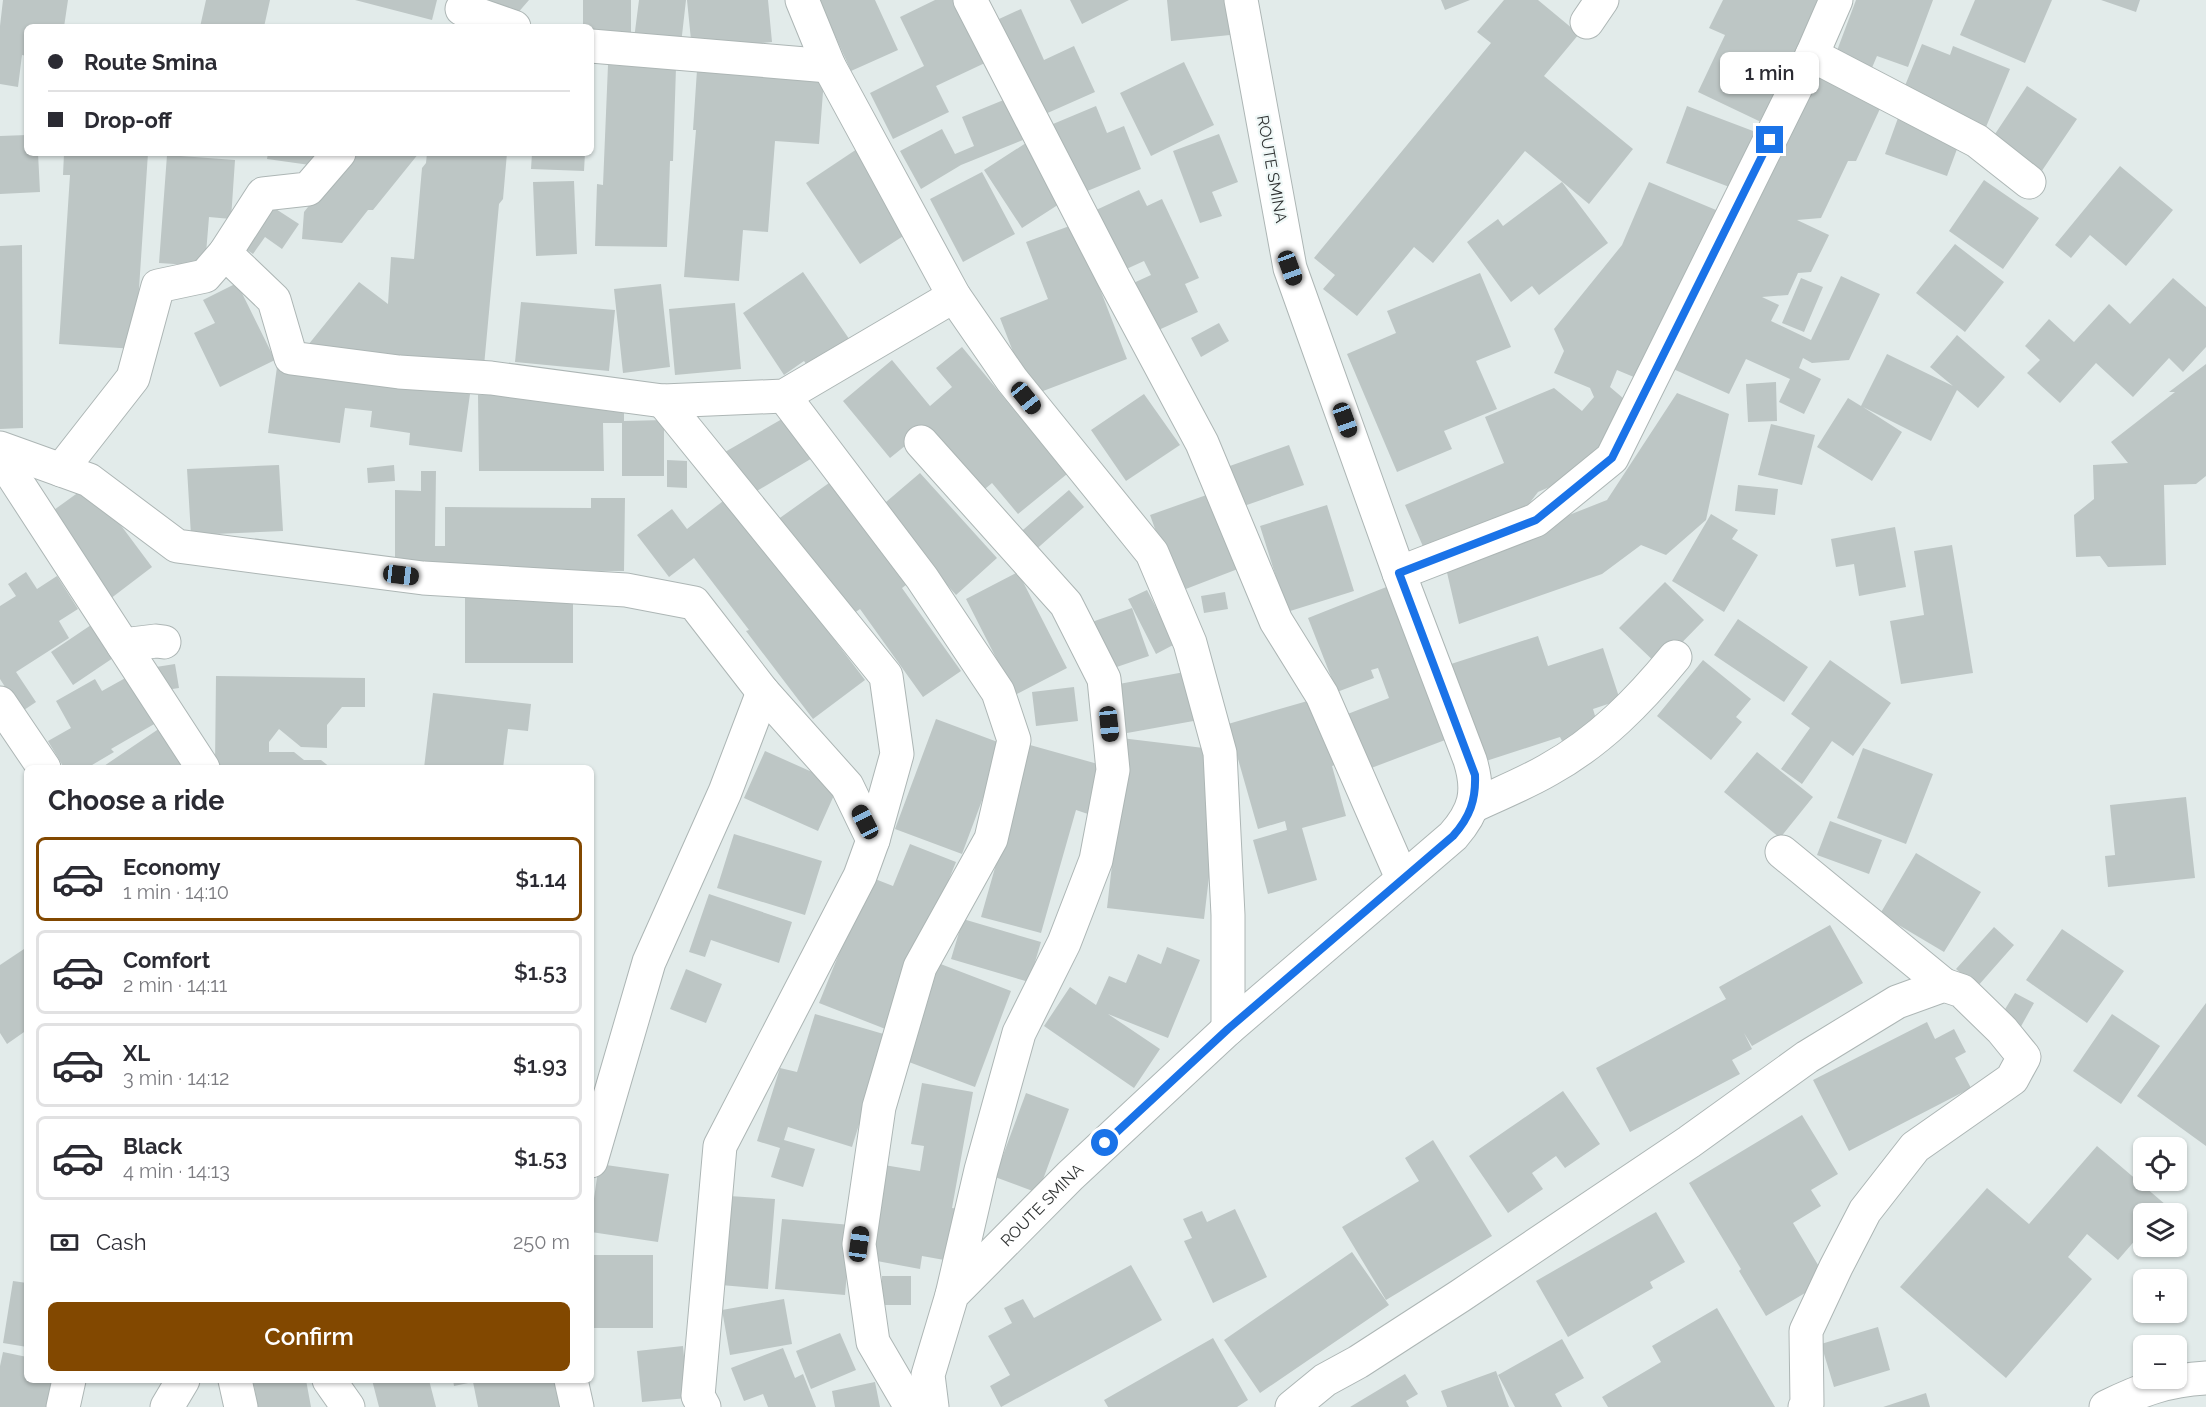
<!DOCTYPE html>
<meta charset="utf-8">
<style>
:root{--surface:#fff;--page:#f2f2f3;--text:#2b2b33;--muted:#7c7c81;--line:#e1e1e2;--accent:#824800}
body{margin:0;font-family:Raleway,sans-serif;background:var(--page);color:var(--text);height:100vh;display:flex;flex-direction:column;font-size:22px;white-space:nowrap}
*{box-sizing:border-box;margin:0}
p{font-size:20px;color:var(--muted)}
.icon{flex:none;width:33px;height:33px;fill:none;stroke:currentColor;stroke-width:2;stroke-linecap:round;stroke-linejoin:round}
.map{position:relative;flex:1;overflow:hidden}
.sheet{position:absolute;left:24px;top:765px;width:570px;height:618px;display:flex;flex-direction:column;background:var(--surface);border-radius:9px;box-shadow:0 2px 4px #0004}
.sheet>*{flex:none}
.banner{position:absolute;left:24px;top:24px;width:570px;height:132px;border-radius:9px;box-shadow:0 2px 4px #0004;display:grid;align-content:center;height:132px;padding:0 24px;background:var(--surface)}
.controls{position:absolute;left:2133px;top:1137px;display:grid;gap:12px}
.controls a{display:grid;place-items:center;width:54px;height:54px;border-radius:9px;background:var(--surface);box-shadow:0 2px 4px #0004;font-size:30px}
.end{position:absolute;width:27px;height:27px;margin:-14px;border:8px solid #1a73e8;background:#fff;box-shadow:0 0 0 3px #fff}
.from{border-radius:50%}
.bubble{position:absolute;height:42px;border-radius:9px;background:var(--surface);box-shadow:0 2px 4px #0004;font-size:20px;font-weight:600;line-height:42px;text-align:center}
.car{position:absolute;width:18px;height:36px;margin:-18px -9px;border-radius:8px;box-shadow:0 0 4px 2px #0007;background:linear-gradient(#222 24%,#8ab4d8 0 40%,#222 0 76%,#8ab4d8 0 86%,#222 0)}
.banner b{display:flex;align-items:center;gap:21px;height:57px;font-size:22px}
.banner b+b{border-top:2px solid var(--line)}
.banner i{width:15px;height:15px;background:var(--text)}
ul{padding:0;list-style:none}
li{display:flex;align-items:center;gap:18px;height:84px;margin:0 12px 9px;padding:0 12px;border:3px solid var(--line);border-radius:9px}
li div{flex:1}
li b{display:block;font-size:22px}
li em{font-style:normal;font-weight:600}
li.selected{border-color:var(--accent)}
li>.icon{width:54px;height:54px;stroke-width:1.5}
h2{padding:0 24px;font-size:27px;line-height:72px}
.pay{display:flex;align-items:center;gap:15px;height:66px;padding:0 24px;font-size:22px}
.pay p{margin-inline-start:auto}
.action{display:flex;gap:12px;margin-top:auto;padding:12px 24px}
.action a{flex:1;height:69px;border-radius:9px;background:var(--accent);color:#fff;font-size:24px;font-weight:600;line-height:69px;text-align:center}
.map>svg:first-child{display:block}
.building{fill:#bdc6c5}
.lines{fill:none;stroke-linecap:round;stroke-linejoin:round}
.street-casing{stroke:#adb6b5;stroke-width:35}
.street{stroke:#fff;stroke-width:33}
.route{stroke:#1a73e8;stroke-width:8}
.labels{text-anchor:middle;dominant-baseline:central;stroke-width:4.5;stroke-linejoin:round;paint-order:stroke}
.street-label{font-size:16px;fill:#303333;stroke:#eff8f7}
</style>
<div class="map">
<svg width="2206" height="1407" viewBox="0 0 2206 1407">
<rect width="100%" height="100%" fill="#e2ebea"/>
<path class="building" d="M3 0H68L64 27H27V56L22 55 18 87 0 84V26Z
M206 0H270L264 27H200Z
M355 0H437L432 20Z
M481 0H529L516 15Z
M583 0H631V35L591 34V27H583Z
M639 0H686L681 44 634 39Z
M687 0H768L772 42 692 50Z
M819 0H875L898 50 851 71Z
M935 0H956L987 62 936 86 949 112 893 139 870 93 924 66 900 17Z
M1070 0H1129L1082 24Z
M1167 0H1227L1230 35 1171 41Z
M1441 0H1470L1445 10Z
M1504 0H1538L1579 34 1544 76 1633 149 1589 204 1525 151 1433 263 1414 247 1357 316 1323 289 1335 275 1314 258 1491 43 1477 32Z
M1723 0H1820L1761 122 1698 92 1725 35 1709 28Z
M1856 0H1933L1908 67 1877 56 1871 70 1835 56Z
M1975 0H2052L2025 63 1960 35Z
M2101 0H2140L2136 12Z
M1021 9 1044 60 1074 46 1095 92 1043 115 999 19Z
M1922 44 1950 55 1953 46 2010 69 1986 127 1902 93Z
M1184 62 1214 125 1151 156 1120 93Z
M608 65 676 67 673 161H670L667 247 595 246 597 184 603 185Z
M1820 69 1884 100 1856 161H1848L1821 218 1797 220 1829 235 1811 272 1798 273 1788 295 1762 297 1779 305 1771 321 1811 340 1841 276 1880 294 1849 360 1812 363 1803 358 1799 368 1821 379 1804 414 1779 402 1790 379 1746 359 1729 394 1671 368Z
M697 70 824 79 819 144 775 141 768 232 743 230 739 281 684 277 696 130H693Z
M2027 86 2077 119 2037 178 1987 146Z
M1006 99 1023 140 961 165 921 189 900 151 942 129 955 154 974 146 962 117Z
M1096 106 1107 133 1124 126 1141 169 1080 194 1053 124Z
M1687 106 1761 134 1740 191 1666 163Z
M1898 118 1960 141 1947 176 1885 154Z
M1219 134 1238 182 1212 192 1222 216 1200 223 1173 151Z
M27 135V153H38L40 192 0 194V136Z
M1029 141 1067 199 1022 228 984 170Z
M857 149 911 231 860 264 806 183Z
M64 153H148L135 349 59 344 70 175H63Z
M268 153H319L317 166 267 159Z
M355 153H419L373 210H368L342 243 302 239 304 212 327 183V189Z
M427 153H507L503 199 499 204 484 366 304 350 359 282 388 304 391 257 414 259 422 168 426 163Z
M532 153H585L584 171 531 169Z
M167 155 235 160 231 219 209 217 205 266 159 263Z
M2120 166 2173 210 2126 266 2090 235 2071 258 2055 245Z
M982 172 1015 234 963 262 930 199Z
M1984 180 2039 218 2003 269 1949 231Z
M574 181 577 254 536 256 533 182Z
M1562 182 1608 243 1539 295 1532 286 1511 302 1467 242 1498 219 1503 226Z
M1649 182 1728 215 1641 380 1617 370 1610 387 1630 404 1591 469 1538 492 1525 509 1425 551 1405 505 1504 463 1485 417 1554 388 1582 411 1594 397 1590 388 1554 373 1564 351 1554 329 1622 245Z
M1139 190 1147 206 1162 199 1199 278 1185 284 1198 312 1152 333 1129 285 1151 275 1144 261 1122 271 1094 211Z
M265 202 299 224 282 249 265 237 253 254 237 243Z
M1075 224 1127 359 1030 396 1000 318 1048 299 1026 242Z
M1955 244 2004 282 1965 332 1916 293Z
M22 245 23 428 0 429V246Z
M803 272 854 346 813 373 804 361 784 375 743 313Z
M1480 273 1511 347 1476 361 1497 409 1444 431 1452 449 1397 472 1347 354 1396 333 1387 311Z
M1801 278 1823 287 1804 332 1782 323Z
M2173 278 2206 307V347L2183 372 2169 358 2133 397 2096 363 2060 403 2027 373 2040 360 2025 346 2049 319 2074 342 2109 304 2130 324Z
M237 283 275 360 220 387 194 333 215 323 203 300Z
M661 284 670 367 623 373 614 289Z
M521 302 615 310 609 371 515 362Z
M735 303 741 369 675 375 669 309Z
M1219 323 1229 341 1201 357 1191 338Z
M1957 335 2005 377 1978 408 1957 390 1931 441 1863 407 1902 432 1872 481 1817 447 1848 398 1861 406 1887 354 1953 386 1930 367Z
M962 347 1067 474 1018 514 992 483 979 494 926 429 890 458 843 401 892 360 930 406 952 387 936 368Z
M2206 364V476L2196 484 2164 485 2166 565 2108 567 2100 556 2076 557 2074 515 2094 499 2093 465 2128 463 2111 442 2175 392H2169Z
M277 367 470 394 462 452 409 445 410 433 370 427 372 411 345 408 340 443 268 433Z
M1776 382 1777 421 1748 422 1746 384Z
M1677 393 1729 414 1706 520 1666 555 1641 545 1602 574 1459 624 1445 564 1607 500Z
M572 394 624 398V421L664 420V476H622V423H603L604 471H479L478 395Z
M1144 394 1180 445 1126 481 1091 430Z
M789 415 814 457 750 495 725 452Z
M1771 424 1815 435 1802 485 1758 475Z
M1289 445 1304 485 1241 507 1227 467Z
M667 460 687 461V488L667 487Z
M279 465 283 531 191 535 187 469Z
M394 465 395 481 368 483 367 468Z
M421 471H436L435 546H445V507L591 508V498H625L624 571 427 570 395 568V490L421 491Z
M920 473 997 558 956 595 879 508Z
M836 478 910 582 902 588 961 671 923 697 860 609 847 618 777 520Z
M90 484 152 567 110 599 47 515Z
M1738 485 1778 489 1775 515 1735 511Z
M1069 490 1084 507 1032 553 1016 536Z
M1215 492 1243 567 1178 592 1150 515Z
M727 498 865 680 813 719 746 631 749 630 694 558 669 577 637 535 672 509 687 529Z
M1327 505 1354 591 1287 612 1260 526Z
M1711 514 1738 530 1732 539 1758 555 1724 612 1672 581Z
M1895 527 1906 587 1859 596 1854 564 1836 567 1831 539Z
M1952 545 1973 673 1901 684 1890 621 1924 615 1914 551Z
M26 572 37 589 57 576 78 609 59 621 69 638 16 672 36 702 21 712 0 679V606L16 596 8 584Z
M1018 572 1067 668 1015 695 966 599Z
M1665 582 1704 620 1659 666 1619 628Z
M1394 584 1453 737 1366 770 1345 715 1389 698 1378 668 1371 670 1374 678 1337 692 1308 618Z
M1147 590 1175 644 1156 654 1128 599Z
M1225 592 1228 609 1204 613 1201 596Z
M465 596H573V663H465Z
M1132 608 1149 656 1105 671 1089 623Z
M1738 619 1808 667 1784 702 1714 655Z
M91 625 113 658 73 685 51 652Z
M1538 636 1548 666 1603 648 1620 700 1593 709 1599 729 1562 741 1560 737 1483 762 1451 664Z
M1703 660 1751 699 1736 717 1742 722 1711 760 1657 716Z
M1830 660 1891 703 1853 756 1832 741 1802 784 1781 769 1810 728 1791 714Z
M175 664 179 688 159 691 156 667Z
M1190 671 1199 720 1116 735 1108 686Z
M129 676 156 723 111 749 114 752 87 768H64L48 741 71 728 56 701 95 679 102 691Z
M216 676 365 678V707H342L327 725V748L301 747 279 729 269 742V752H294L304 760H321L331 768H217L215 766Z
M1074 687 1078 721 1036 726 1032 692Z
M433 693 531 704 528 731 508 729 503 768H424Z
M1318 698 1337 764 1332 766 1346 816 1302 828 1317 880 1268 894 1253 840 1287 830 1285 821 1258 829 1228 724Z
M936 719 1003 744 962 854 895 829Z
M163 726 192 768H101Z
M1121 738 1212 749 1218 801 1204 919 1107 908 1115 839Z
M1030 745 1105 766 1091 815 1076 810 1041 933 981 917Z
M1863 748 1933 774 1906 844 1837 818Z
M765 751 839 784 818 831 744 798Z
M1757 752 1813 797 1780 838 1724 792Z
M2186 797 2195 878 2108 887 2105 856 2115 855 2110 805Z
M1830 821 1882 840 1869 874 1817 855Z
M734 834 822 861 805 915 717 888Z
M910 844 956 862 888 1030 819 1003 870 877 893 886Z
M1916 853 1981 892 1944 952 1880 914Z
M709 894 792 922 779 963 711 940 705 957 689 952Z
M963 919 1041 942 1029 982 951 959Z
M1830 925 1863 983 1752 1046 1744 1033 1752 1049 1732 1060 1740 1074 1630 1132 1596 1068 1726 999 1719 987Z
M1994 927 2014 945 1977 987 1956 969Z
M2062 929 2124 971 2087 1023 2026 980Z
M1167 947 1200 960 1168 1038 1108 1014 1160 1049 1134 1088 1044 1026 1070 987 1096 1005 1109 976 1126 983 1138 954 1161 964Z
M24 949 27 954V1030L7 1044 0 1033V965Z
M938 963 1011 991 975 1087 901 1059Z
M686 969 722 984 706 1023 670 1009Z
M2015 993 2034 1003 2019 1030 1999 1019Z
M2206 1003V1146L2137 1096Z
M815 1014 887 1035 852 1147 788 1127 784 1140 815 1149 803 1187 771 1177 780 1148 757 1141 780 1068 797 1072Z
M2112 1014 2160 1046 2121 1104 2073 1071Z
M1927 1022 1935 1039 1954 1029 1966 1052 1955 1058 1971 1088 1849 1151 1813 1080Z
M922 1083 973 1092 952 1208 960 1209 950 1261 922 1256 920 1269 866 1259 884 1165 920 1171 924 1146 911 1144Z
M1563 1091 1600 1144 1565 1168 1556 1156 1532 1173 1543 1189 1508 1213 1469 1156Z
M1026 1093 1069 1109 1038 1193 995 1177Z
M1802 1115 1838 1174 1811 1190 1821 1206 1793 1223 1827 1280 1766 1316 1739 1271 1741 1269 1689 1183Z
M1433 1140 1492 1236 1386 1300 1342 1227 1419 1181 1405 1158Z
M2097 1146 2166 1205 2158 1214H2144V1230L2118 1260 2087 1234 2068 1257 2092 1279 2006 1378 1900 1287 1987 1188 2029 1224Z
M599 1164 669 1174 658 1242 591 1232V1219Z
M729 1196 775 1199 768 1289 721 1285Z
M1235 1209 1267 1277 1213 1303 1184 1241 1192 1238 1183 1219 1202 1211 1207 1222Z
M1656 1212 1685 1262 1650 1282 1653 1288 1568 1337 1536 1281Z
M782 1219 851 1225 845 1295 775 1289Z
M1352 1252 1389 1305 1260 1393 1224 1340Z
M591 1255H653V1328H591Z
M1131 1265 1162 1320 1001 1407 990 1386 1010 1375 988 1336 1012 1323 1004 1308 1023 1299 1034 1318Z
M882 1276H911V1305H882Z
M13 1281 27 1283V1347L3 1343Z
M784 1299 792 1344 730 1355 722 1310Z
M1717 1308 1775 1407H1608L1602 1397 1661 1362 1652 1346Z
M1878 1327 1890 1370 1834 1387 1821 1344Z
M840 1333 856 1370 811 1389 796 1351Z
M1213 1338 1248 1400 1237 1407H1108L1104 1400Z
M1562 1339 1584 1378 1555 1394 1562 1407H1515L1498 1375Z
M683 1346 688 1398 642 1402 637 1351Z
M783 1348 795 1378 803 1374 816 1407H768L763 1394 744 1401 731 1368Z
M3 1352 27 1357V1380H57L52 1407H0V1366Z
M1496 1371 1509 1407H1447L1441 1391Z
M1405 1374 1418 1394 1406 1401 1409 1407H1350Z
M253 1380H306L311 1407H258Z
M372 1380H429L436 1407H379Z
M453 1380H555L561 1407H478L473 1382 454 1386Z
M875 1382 880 1407H835L832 1391Z
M1926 1393 1930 1407H1883Z"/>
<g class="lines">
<defs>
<g id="street">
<path d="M802 0 829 66 954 296 1012 380 1152 553 1190 643 1220 753 1228 915V1029"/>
<path d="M970 0 1114 279 1202 443 1276 621 1322 695 1402 878"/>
<path d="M462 9 514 27"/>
<path d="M1587 22 1602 0"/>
<path d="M591 46 829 66"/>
<path d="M1812 55 1977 141 2029 182"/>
<path d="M225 253 274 300 291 358 399 372 491 378 663 401 784 396 954 296"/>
<path d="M784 396 922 578 998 692 1014 740 991 839 920 967 879 1107 859 1244 873 1342 911 1407"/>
<path d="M663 401 886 676 897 754 873 840 860 876 720 1146 698 1396 704 1407"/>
<path d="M921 442 1066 604 1104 679 1113 770 1096 860 1064 943 1019 1033 981 1170 952 1295"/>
<path d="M0 448 89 480 177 546 423 578 626 590 694 603 763 692 847 786 873 840"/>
<path d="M0 456 203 768"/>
<path d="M61 470 133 378 158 286 205 276 225 253 263 194 308 189 339 153"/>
<path d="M1399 573 1536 520 1612 458 1812 55 1836 0"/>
<path d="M123 645 156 641 164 642"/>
<path d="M0 703 44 768"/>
<path d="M1473 806C1498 794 1524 784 1548 770 1599 742 1639 701 1675 657"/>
<path d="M1782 852 1944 985"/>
<path d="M591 1161 649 962 725 792 763 692"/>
<path d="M235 1380 241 1407"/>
<path d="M329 1380 348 1407"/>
<path d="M571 1380 577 1407"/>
<path d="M63 1407 69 1380"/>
<path d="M167 1407 183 1380"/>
<path id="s1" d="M932 1407 928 1375 952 1295 1070 1176 1228 1029 1453 836C1475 811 1480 792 1470 760L1399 573 1290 268 1241 0"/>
<path d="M1292 1407 1325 1380 1358 1362 1460 1296 1689 1142 1807 1057 1897 1002 1944 985 1962 991 2002 1030 2024 1057 2012 1079 1915 1147 1865 1211 1836 1267 1806 1331 1807 1404 1805 1407"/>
<path d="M2106 1407C2141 1390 2167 1380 2206 1378"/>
</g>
</defs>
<use href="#street" class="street-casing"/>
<use href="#street" class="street"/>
</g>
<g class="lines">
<path class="route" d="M1105 1143 1228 1029 1453 836C1470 817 1476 800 1475 775L1399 573 1536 520 1612 458 1770 140"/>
</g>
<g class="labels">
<g class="street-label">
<text transform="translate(1272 169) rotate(80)">ROUTE SMINA</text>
<text stroke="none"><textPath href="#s1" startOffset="243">ROUTE SMINA</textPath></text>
</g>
</g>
</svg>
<div class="controls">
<a><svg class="icon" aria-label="locate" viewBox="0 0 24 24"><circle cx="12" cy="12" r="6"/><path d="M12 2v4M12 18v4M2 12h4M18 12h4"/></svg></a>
<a><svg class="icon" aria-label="layers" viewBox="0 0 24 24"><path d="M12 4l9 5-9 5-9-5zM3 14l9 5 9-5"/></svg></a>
<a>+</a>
<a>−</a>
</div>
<i class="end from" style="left:1105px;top:1143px"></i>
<i class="end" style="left:1770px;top:140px"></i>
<div class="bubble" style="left:1720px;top:52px;width:99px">1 min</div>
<i class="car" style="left:1290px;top:268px;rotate:160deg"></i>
<i class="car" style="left:1026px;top:398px;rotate:141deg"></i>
<i class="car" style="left:1345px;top:420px;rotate:160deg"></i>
<i class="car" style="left:401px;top:575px;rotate:97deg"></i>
<i class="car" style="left:1109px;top:724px;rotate:174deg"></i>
<i class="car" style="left:865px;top:822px;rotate:333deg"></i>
<i class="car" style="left:859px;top:1244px;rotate:8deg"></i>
<div class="banner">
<b><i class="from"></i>Route Smina</b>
<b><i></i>Drop-off</b>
</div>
<section class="sheet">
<h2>Choose a ride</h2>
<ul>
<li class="selected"><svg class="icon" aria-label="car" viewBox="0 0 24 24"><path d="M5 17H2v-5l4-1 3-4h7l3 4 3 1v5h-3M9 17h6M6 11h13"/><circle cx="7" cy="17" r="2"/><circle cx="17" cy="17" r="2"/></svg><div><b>Economy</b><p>1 min · 14:10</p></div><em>$1.14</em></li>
<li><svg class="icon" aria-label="car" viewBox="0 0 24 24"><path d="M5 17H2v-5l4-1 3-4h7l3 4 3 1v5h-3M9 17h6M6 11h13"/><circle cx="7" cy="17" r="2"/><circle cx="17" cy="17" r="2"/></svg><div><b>Comfort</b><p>2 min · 14:11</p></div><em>$1.53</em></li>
<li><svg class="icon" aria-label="car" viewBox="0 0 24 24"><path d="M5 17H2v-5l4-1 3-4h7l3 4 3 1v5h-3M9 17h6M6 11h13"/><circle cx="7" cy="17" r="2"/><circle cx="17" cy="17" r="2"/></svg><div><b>XL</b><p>3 min · 14:12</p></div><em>$1.93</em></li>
<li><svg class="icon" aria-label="car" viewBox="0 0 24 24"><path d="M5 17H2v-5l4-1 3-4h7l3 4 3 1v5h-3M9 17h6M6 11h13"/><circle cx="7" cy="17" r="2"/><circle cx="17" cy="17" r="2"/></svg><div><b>Black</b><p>4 min · 14:13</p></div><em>$1.53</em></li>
</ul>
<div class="pay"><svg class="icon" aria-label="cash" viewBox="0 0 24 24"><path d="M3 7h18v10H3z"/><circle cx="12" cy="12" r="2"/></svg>Cash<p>250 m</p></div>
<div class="action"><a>Confirm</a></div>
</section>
</div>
